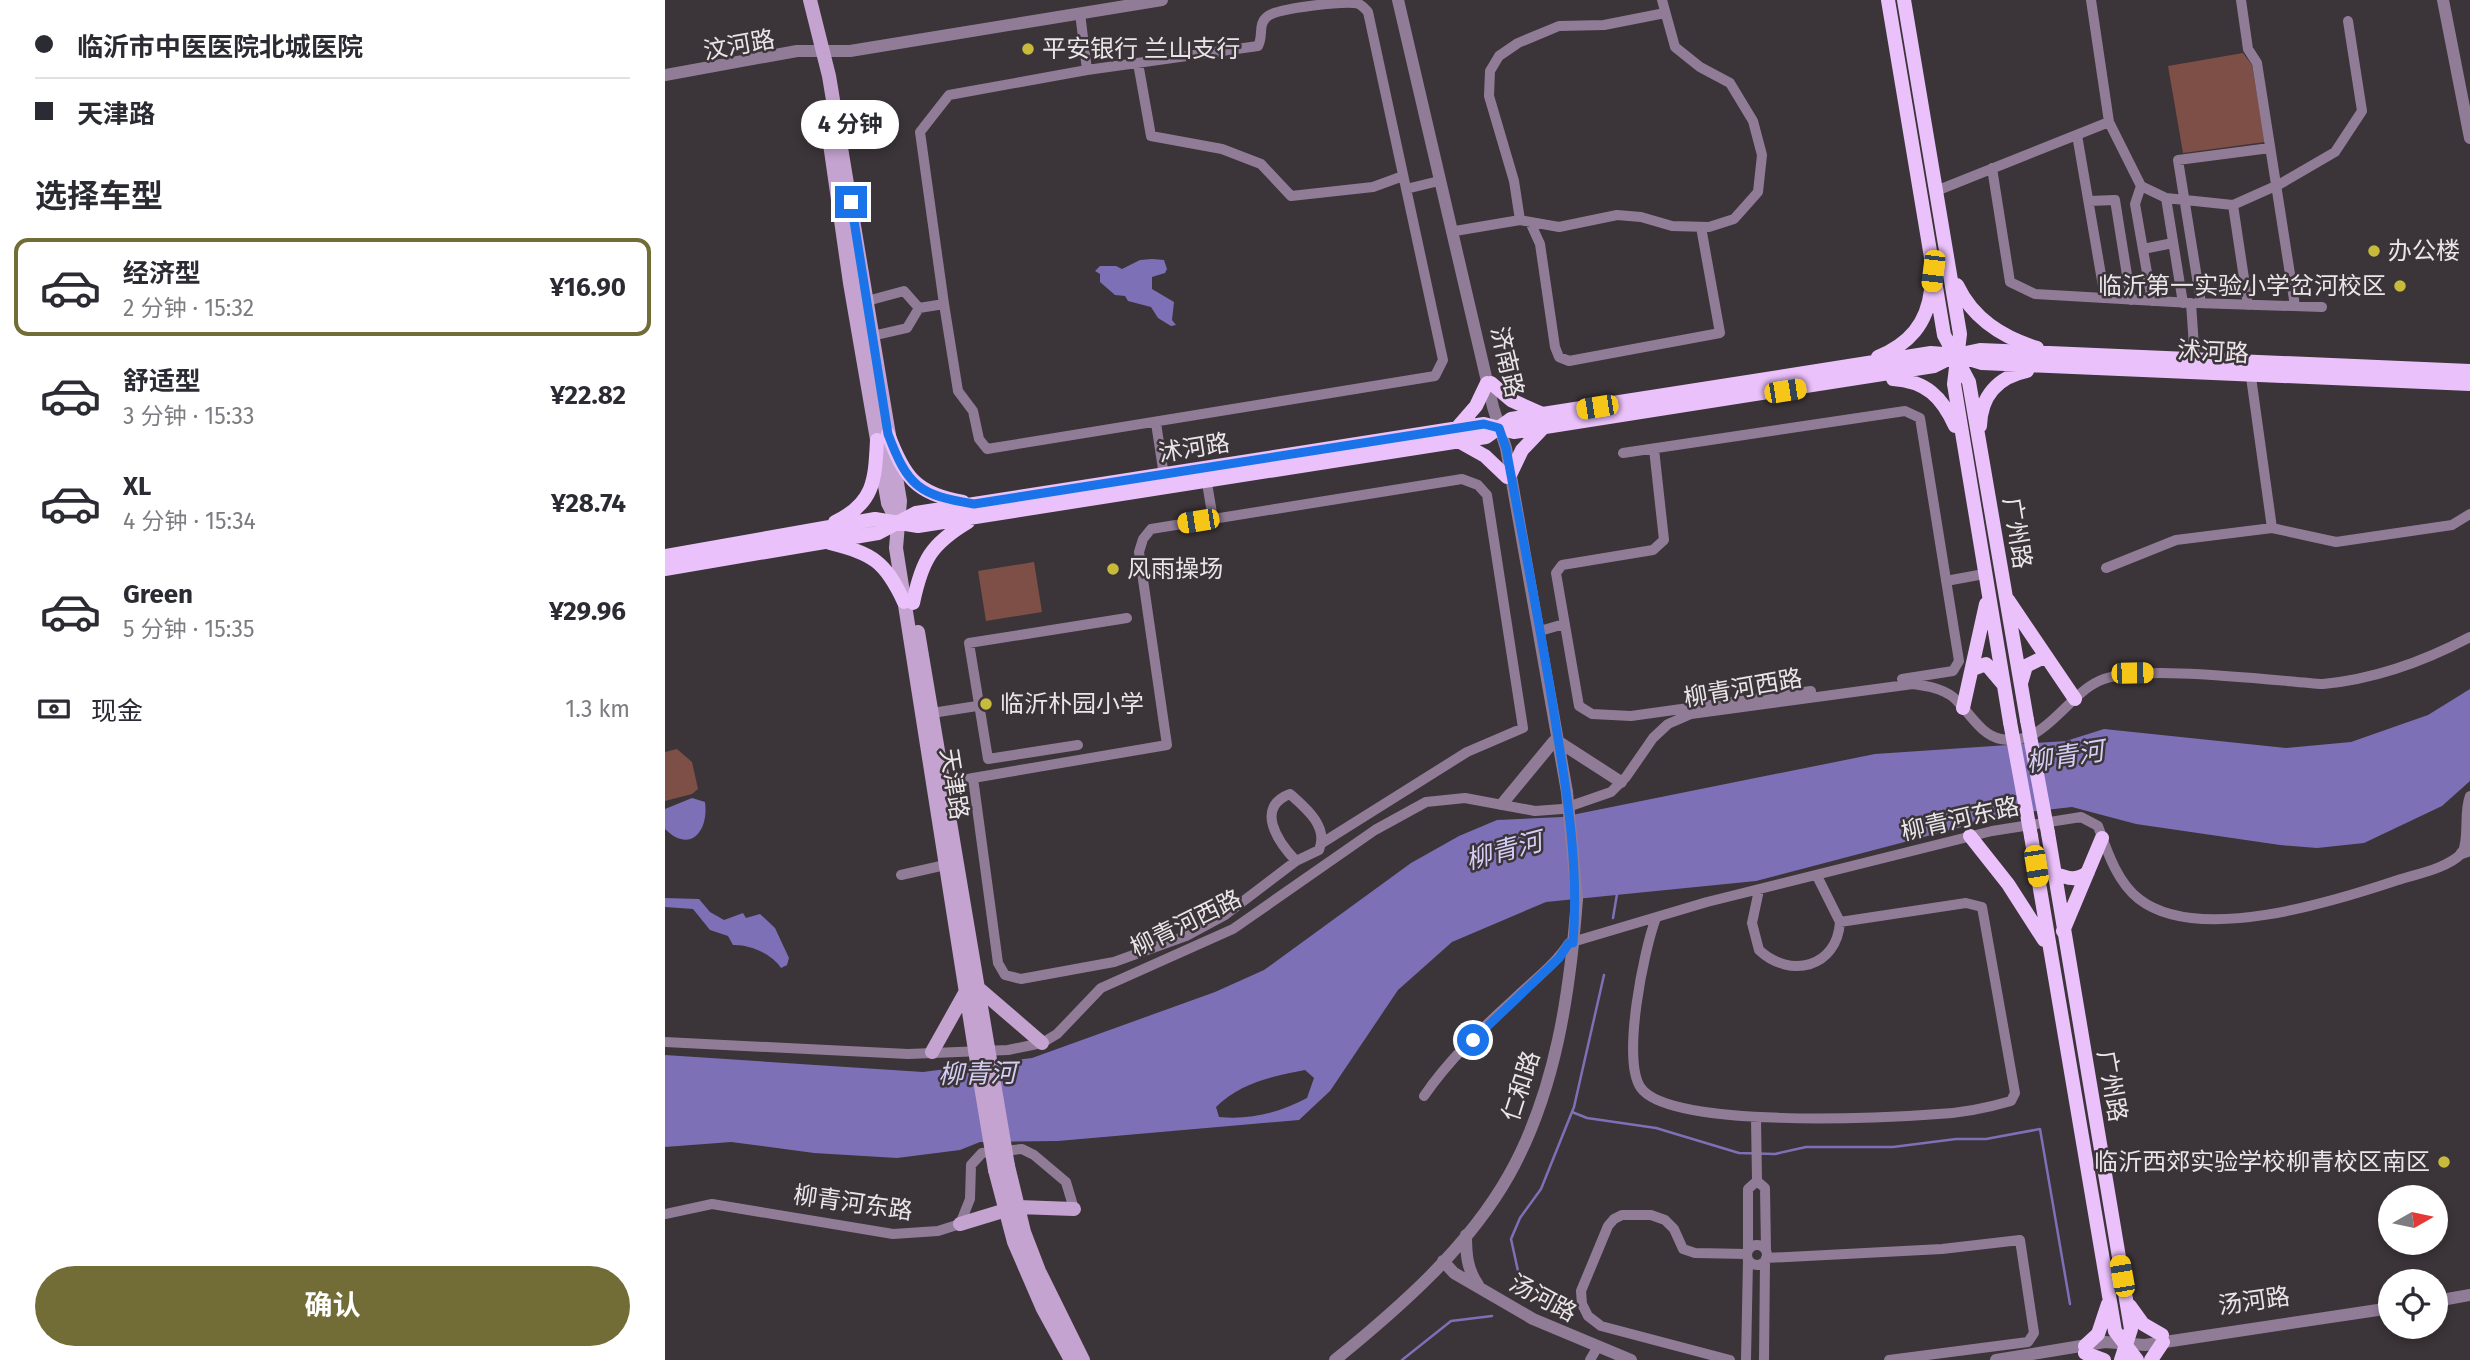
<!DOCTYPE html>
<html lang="zh">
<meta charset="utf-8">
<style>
:root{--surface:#fff;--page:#f7f7f7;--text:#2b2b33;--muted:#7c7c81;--line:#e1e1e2;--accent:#726c37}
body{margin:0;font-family:"Fira Sans","Noto Sans SC",sans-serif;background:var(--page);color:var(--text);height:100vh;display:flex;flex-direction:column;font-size:26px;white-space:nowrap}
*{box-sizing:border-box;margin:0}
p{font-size:23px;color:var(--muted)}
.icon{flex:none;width:38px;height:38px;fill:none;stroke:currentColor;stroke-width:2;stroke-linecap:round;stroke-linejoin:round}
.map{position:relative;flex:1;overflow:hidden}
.panel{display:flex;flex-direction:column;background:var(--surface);width:665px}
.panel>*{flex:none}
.hud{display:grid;align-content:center;height:154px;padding:0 35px;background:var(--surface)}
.needle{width:46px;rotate:81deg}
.controls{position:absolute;left:1713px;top:1185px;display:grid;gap:14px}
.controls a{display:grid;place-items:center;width:70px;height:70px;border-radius:50%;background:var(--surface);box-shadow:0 4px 10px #0003;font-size:35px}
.end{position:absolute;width:32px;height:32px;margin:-16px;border:9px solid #1a73e8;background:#fff;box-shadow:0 0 0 4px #fff}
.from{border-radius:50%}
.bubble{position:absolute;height:49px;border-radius:24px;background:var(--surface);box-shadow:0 4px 10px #0003;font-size:23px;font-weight:700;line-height:49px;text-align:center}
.car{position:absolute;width:21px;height:42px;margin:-21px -10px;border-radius:9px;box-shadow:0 0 5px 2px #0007;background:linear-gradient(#f5c518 24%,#345 0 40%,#f5c518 0 76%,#345 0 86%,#f5c518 0)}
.hud b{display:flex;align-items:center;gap:24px;height:66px;font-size:26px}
.hud b+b{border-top:2px solid var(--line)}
.hud i{width:18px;height:18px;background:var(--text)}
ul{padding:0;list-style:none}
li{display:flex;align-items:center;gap:21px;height:98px;margin:0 14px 10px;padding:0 21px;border:4px solid transparent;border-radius:14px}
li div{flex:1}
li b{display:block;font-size:26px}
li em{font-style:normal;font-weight:700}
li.on{border-color:var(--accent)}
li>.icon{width:63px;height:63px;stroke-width:1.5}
h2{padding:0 35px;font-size:32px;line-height:84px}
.pay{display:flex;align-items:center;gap:18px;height:77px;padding:0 35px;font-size:26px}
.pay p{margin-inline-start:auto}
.cta{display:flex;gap:14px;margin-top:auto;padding:14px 35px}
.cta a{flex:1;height:80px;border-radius:42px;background:var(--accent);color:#fff;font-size:28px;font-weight:700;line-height:80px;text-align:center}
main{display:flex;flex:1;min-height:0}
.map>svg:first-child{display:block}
.green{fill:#7e4f47}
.water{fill:#7e70b6;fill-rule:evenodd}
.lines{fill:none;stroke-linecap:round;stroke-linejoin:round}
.stream{stroke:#7e70b6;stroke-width:2.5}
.minor{stroke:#917c98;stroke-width:10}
.tertiary{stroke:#917c98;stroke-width:12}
.secondary{stroke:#c4a3d0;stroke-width:14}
.primary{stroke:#ebc1fb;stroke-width:14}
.tertiary-bridge{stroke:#917c98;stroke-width:12}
.secondary-bridge{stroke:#c4a3d0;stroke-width:14}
.primary-bridge{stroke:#ebc1fb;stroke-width:14}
.route{stroke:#1a73e8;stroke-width:9}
.poi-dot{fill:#c8bb3b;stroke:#3b3438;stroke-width:2.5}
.labels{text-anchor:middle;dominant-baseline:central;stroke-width:5;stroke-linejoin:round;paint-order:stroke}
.street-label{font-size:24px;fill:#eae5e8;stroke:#3b3438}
.poi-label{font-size:24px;fill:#eae5e8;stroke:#3b3438;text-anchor:start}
.water-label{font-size:26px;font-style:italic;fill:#d5cff6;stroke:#3b3438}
</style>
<main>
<section class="panel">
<div class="hud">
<b><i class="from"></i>临沂市中医医院北城医院</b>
<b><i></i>天津路</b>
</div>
<h2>选择车型</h2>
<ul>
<li class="on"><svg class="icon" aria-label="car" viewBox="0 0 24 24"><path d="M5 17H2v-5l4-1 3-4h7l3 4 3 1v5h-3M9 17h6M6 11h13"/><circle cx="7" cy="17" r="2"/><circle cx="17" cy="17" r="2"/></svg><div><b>经济型</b><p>2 分钟 · 15:32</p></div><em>¥16.90</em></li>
<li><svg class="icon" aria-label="car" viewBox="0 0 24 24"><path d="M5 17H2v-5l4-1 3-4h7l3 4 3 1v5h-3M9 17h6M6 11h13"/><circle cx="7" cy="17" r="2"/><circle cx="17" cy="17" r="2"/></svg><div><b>舒适型</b><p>3 分钟 · 15:33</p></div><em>¥22.82</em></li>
<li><svg class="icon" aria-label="car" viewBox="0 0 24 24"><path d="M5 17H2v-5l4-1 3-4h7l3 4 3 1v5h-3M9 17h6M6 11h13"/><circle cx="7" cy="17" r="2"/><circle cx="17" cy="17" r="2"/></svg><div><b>XL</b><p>4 分钟 · 15:34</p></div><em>¥28.74</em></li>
<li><svg class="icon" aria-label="car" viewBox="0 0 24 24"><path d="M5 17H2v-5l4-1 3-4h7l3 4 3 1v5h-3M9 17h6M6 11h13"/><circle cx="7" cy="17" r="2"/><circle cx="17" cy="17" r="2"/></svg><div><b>Green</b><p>5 分钟 · 15:35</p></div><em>¥29.96</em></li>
</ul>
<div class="pay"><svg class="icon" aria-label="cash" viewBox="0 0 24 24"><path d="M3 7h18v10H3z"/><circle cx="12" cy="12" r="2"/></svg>现金<p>1.3 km</p></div>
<div class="cta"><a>确认</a></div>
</section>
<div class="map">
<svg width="1805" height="1360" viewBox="0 0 1805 1360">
<rect width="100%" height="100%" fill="#3b3438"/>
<path class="green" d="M1578 53 1587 65 1600 142 1518 153 1503 66Z
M369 562 377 612 321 621 313 571Z
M12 749 27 762 33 789 27 794 0 801V752Z"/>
<path class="water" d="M487 259 499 260 502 269 500 273 487 277V289L509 302 507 320 511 325 506 326 493 318 486 307 463 301 460 296 450 295 435 282V274L430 271 435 266H451L457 269 475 260Z
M1805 689V781L1777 806 1699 843 1652 848 1615 845 1471 824 1407 807 1346 814 1091 881 881 902 787 942 733 990 665 1091 634 1120 393 1141 315 1142 295 1150 232 1158 149 1153 66 1142 0 1147V1055L258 1072 367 1058 550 992 599 970 746 863 794 836 832 820 897 817 1210 754 1401 741 1439 729 1621 748 1686 742 1763 715ZM640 1070 649 1078 642 1098C614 1113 585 1120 554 1117L551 1107C575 1083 608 1076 640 1070Z
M27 798 40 802C44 831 25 854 0 829V809Z
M0 898 34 899 45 912 59 920 78 913 81 918 95 914 110 928 124 958 122 965 116 968C107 954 84 944 68 945L63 936 45 930 28 909 0 907Z"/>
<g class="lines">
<path class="stream" d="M948 918 952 894
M907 1112 922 1118 991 1128 1074 1153 1110 1154 1141 1147H1228L1291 1139H1321L1375 1129 1405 1304
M853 1271 846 1239 855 1218 876 1189 909 1107 939 975
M737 1360 786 1321 827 1316"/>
<path class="minor" d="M1426 0 1444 122
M1576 0 1583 49 1592 63 1630 306
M473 63 486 136 557 149 596 164 626 196 708 187 738 176
M1412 135 1440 298
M1327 168 1345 282 1370 294 1526 303 1530 361
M1476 186 1470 204 1487 301
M741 189 774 181
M1271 191 1444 122 1476 186 1501 198 1568 205 1615 184 1670 152 1697 111 1683 21
M1501 198 1518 303
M1424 201 1450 200 1466 300
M1568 205 1583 305
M855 220 849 181 824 96 825 71 834 56 853 43 894 26 939 25 1000 13
M865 222 875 244 890 347 894 357 904 361 1055 333 1036 227
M790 231 855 220 894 227 952 215 976 217 1007 226 1044 227 1069 219 1093 192 1097 155 1088 121 1065 83 1035 67 1010 47 997 0
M1478 249 1508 243
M202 301 239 291 254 308 279 304 255 132 284 95 422 70 415 13
M1532 303 1657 307
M1536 303 1513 160 1605 148
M279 304 293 391 308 411 314 439 322 449 770 376 778 360 703 12C700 9 698 6 694 4 683 0 614 8 603 16 592 24 599 35 593 46L422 70
M207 336 242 328 254 308
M1586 377 1607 528 1671 542 1787 525 1805 514
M491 423 499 476
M989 449 999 540 988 550 897 565 891 573 914 706 927 714 966 716 1146 691
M958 453 1240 411 1255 418 1294 661 1288 671 1237 679
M542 483 548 519
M1441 568 1511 540 1607 528
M1281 581 1319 574
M875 631 899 624
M267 713 312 706
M413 745 323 759 304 643 462 618
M308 778 502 745 474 552 478 539 486 529 797 479 813 485 822 495 858 728 802 752 657 843
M280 784 308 778 333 963 340 975 356 979 449 962 521 936 560 915 631 861 654 850C664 827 641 808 625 794 590 807 612 841 631 861
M236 875 280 865
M1094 890 1087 923 1094 950C1125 979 1172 968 1175 922
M991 918C979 949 956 1061 976 1088 1005 1129 1221 1118 1273 1114 1297 1113 1322 1108 1346 1101L1350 1093 1317 907 1301 903 1175 922 1152 876
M0 1042 243 1054 343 1050 377 1043 392 1034 436 988 568 929 710 830 761 802 800 798 870 811 897 809 946 792 961 777 988 738 1003 724 1026 714 1248 684C1262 686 1276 688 1288 697 1303 710 1315 735 1336 739 1379 748 1401 696 1434 681 1471 663 1611 681 1658 684 1711 679 1758 662 1805 637
M759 1096C783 1061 815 1030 847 1001 866 982 889 966 904 943L1042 902 1327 831 1416 817 1433 826C1442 851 1452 882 1474 899 1533 945 1670 901 1733 880 1752 874 1783 868 1797 853 1805 839 1798 813 1805 796
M1091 1118 1092 1181 1100 1188 1101 1251
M0 1214 47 1204 228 1234 273 1231 295 1224 305 1199 306 1165 317 1153 357 1149 369 1155 401 1182 409 1209
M1082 1255a10 10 0 1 1 20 0a10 10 0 1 1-20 0Z
M1083 1251V1189L1092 1181
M1101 1258 1277 1249 1355 1240 1369 1333 1363 1342 1224 1360
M925 1360 932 1348
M1065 1360 936 1326 923 1316 917 1304 916 1291 943 1226 949 1219 957 1215H986L1000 1220 1009 1229 1018 1249 1030 1253 1082 1254
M1081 1360 1083 1260
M1099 1360 1100 1261"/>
<path class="tertiary" d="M733 0 828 407 841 448 902 792
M1778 0 1805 138
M0 75 132 51H185L497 0
M894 742 956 782
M837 804 889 741
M1797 853 1805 850
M801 1235C801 1254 802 1269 813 1285
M778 1261 789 1273 868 1319 966 1360
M1771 1301 1805 1295
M670 1360C734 1308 803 1248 844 1175 891 1091 905 992 912 899
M1331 1360 1440 1342 1480 1345 1726 1308"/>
<path class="secondary" d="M145 0 164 76 235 501 231 548 310 1050
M161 116 185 283 223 503 233 523
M253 632 323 1048
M312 987 377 1043
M267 1052 300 993
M343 1166 359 1232 374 1271 418 1360
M330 1170 349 1242 378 1309 406 1360
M353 1207 409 1209
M295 1224 341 1210"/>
<path class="primary" d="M1223 0 1279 335 1304 382 1362 720
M1239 0 1295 334 1289 384 1345 722
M1292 285C1308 319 1337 337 1372 348
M1213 357C1244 344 1262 324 1266 290
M1228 379C1261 381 1277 397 1290 426
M826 383 846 400 877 414
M1315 426C1316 396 1333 377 1362 371
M791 429 811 406 822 383
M223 434C239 477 251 494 298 502
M795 442 820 456 842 477
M846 473 857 450 878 428
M170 522C210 503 210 479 212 440
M165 543C208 554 220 561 239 602
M0 556 210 519 253 526 821 437 846 419 1266 353 1291 355 1317 363 1805 384
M0 569 213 533 251 513 819 424 849 432 1269 366 1291 355 1315 350 1805 371
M1343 600 1410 699
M248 603C257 560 266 544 303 522
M1308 669 1321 664 1338 684
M1356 683 1361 666 1379 657
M1298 708 1321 604
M1383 833 1466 1329 1456 1360
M1305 836 1343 884 1379 940
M1366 836 1450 1331 1472 1360
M1389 873C1402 878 1412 882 1423 872
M1398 931 1437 838
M1465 1306 1478 1324 1497 1335
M1420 1346 1433 1334 1443 1304
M1420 1353 1439 1360
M1486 1360 1498 1342"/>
<path class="tertiary-bridge" d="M902 792 912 899"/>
<path class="secondary-bridge" d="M323 1048 343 1166
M310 1050 330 1170"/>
<path class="primary-bridge" d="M1362 720 1383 833
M1345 722 1366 836"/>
</g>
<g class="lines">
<path class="route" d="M186 202 223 434C243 487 254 495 309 504L819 424 834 428 841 448C858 541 877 633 891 726 903 798 914 871 908 943H904L894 958 808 1040"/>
</g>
<g class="poi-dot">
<circle cx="363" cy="49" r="7"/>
<circle cx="1709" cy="251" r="7"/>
<circle cx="1735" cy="286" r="7"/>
<circle cx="448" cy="569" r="7"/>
<circle cx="321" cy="704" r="7"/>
<circle cx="1779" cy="1162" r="7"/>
</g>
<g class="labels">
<g class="street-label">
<text transform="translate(74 45) rotate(-10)">汶河路</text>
<text transform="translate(1548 352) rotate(3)">沭河路</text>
<text transform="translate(842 362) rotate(77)">济南路</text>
<text transform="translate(529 448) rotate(-9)">沭河路</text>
<text transform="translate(1352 533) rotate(81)">广州路</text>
<text transform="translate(1078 688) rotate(-10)">柳青河西路</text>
<text transform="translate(289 784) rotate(81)">天津路</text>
<text transform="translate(1295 819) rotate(-13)">柳青河东路</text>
<text transform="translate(521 923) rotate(-26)">柳青河西路</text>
<text transform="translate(856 1086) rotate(-72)">仁和路</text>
<text transform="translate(1447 1086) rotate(80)">广州路</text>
<text transform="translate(188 1203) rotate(8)">柳青河东路</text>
<text transform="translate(878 1298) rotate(28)">汤河路</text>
<text transform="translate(1589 1301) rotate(-8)">汤河路</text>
</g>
<g class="poi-label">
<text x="377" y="49">平安银行 兰山支行</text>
<text x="1723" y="251">办公楼</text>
<text x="1721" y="286" text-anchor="end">临沂第一实验小学岔河校区</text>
<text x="462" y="569">风雨操场</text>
<text x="335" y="704">临沂朴园小学</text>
<text x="1765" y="1162" text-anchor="end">临沂西郊实验学校柳青校区南区</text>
</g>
<g class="water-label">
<text transform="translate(1400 757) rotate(-9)">柳青河</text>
<text transform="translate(839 851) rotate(-15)">柳青河</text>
<text transform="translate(312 1074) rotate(-1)">柳青河</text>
</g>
</g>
</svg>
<div class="controls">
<a><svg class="needle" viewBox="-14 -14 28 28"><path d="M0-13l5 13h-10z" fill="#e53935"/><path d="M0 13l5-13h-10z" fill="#7c7c81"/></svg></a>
<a><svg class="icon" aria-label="locate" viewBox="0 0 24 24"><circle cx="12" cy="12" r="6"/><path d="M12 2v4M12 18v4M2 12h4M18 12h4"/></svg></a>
</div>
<i class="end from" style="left:808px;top:1040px"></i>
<i class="end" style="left:186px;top:202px"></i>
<div class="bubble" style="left:136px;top:100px;width:98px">4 分钟</div>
<i class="car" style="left:1268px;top:271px;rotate:187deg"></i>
<i class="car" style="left:1120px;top:391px;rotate:81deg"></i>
<i class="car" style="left:932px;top:407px;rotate:261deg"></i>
<i class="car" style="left:533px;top:521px;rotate:261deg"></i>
<i class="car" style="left:1467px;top:673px;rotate:89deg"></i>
<i class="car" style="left:1371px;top:866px;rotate:171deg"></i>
<i class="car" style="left:1457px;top:1276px;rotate:350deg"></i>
</div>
</main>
